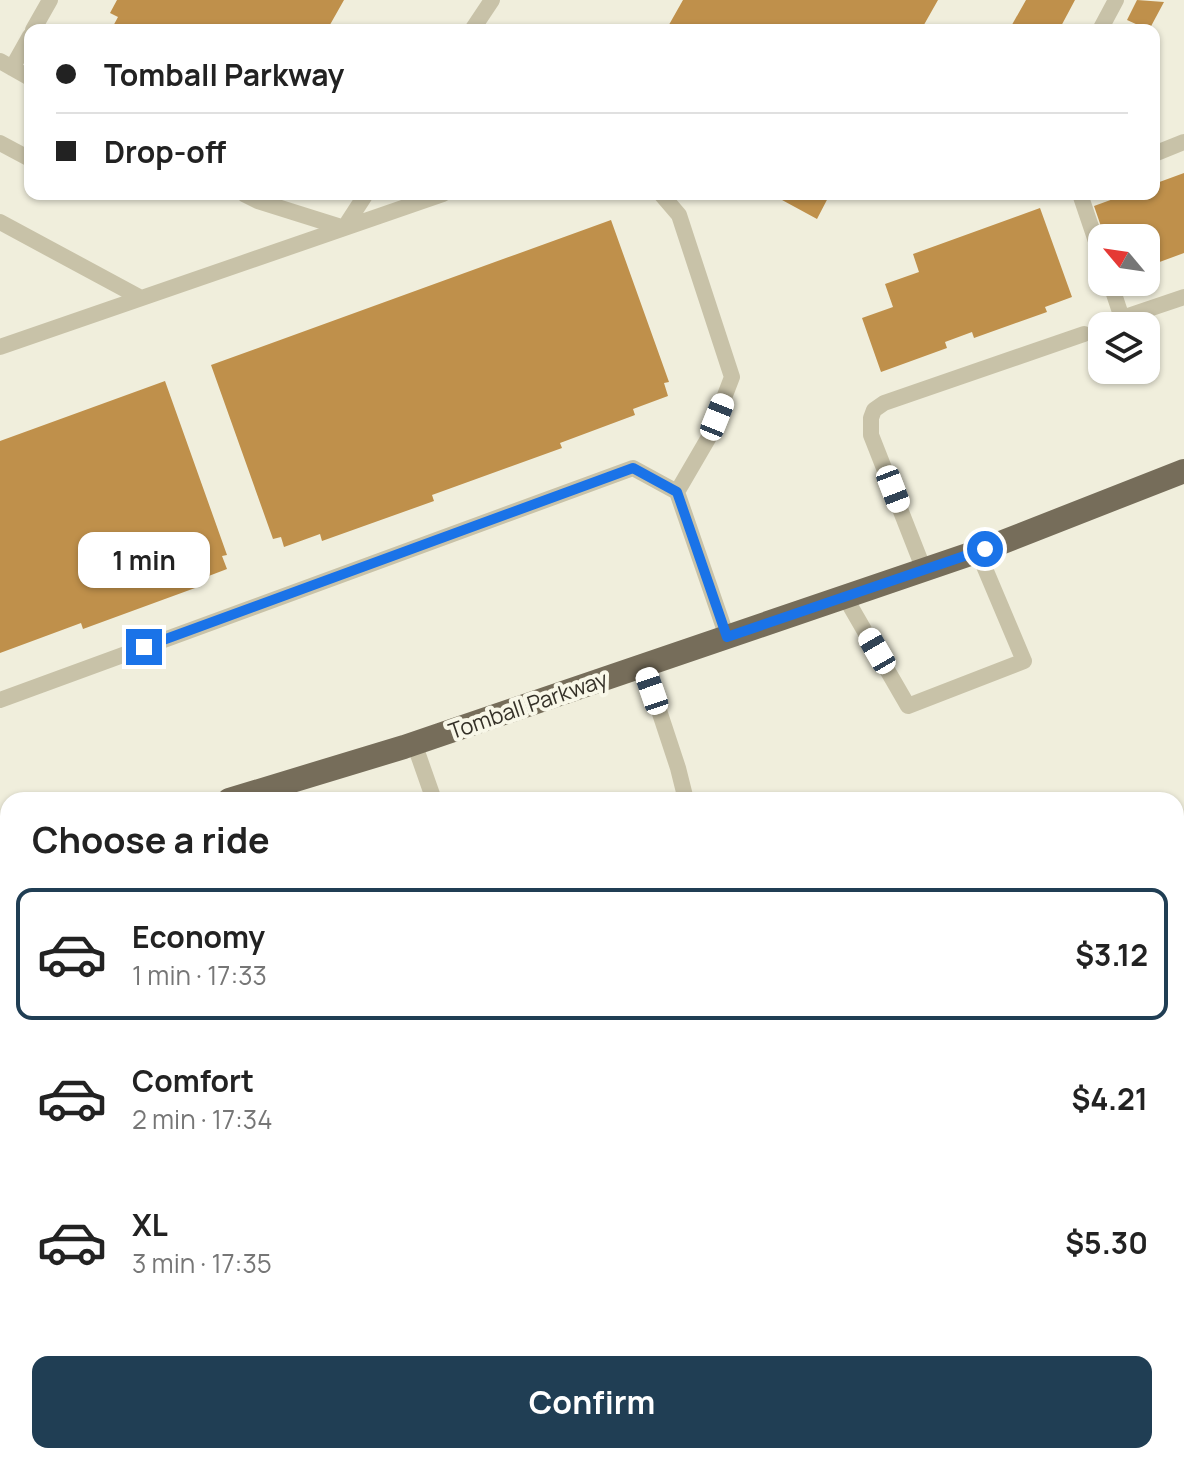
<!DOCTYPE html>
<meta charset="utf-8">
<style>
:root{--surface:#fff;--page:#f2f2f2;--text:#222;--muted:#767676;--line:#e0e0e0;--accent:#203e54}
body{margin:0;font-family:Manrope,sans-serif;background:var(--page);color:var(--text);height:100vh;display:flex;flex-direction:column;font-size:30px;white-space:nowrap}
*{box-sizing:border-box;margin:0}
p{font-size:26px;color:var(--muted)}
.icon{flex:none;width:44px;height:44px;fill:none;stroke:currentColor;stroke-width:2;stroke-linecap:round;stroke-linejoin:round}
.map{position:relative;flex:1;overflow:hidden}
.drawer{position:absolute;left:0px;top:792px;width:1184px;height:672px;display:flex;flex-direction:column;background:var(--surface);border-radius:24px 24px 0 0;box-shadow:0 2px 6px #0004}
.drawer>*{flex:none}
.top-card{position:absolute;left:24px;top:24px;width:1136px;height:176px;border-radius:16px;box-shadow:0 2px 6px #0004;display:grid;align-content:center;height:176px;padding:0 32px;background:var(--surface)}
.needle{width:52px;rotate:299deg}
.tools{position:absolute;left:1088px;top:224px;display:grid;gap:16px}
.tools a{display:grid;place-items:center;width:72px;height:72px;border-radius:16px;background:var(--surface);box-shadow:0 2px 6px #0004;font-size:40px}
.end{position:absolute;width:36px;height:36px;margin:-18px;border:10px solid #1a73e8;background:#fff;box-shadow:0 0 0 4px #fff}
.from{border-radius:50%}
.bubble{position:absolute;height:56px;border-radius:16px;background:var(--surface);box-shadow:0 2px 6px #0004;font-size:26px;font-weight:700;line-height:56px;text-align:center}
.car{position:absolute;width:24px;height:48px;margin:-24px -12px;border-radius:10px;box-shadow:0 0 6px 2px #0007;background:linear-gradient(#fff 24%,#345 0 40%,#fff 0 76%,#345 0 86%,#fff 0)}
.top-card b{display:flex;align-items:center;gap:28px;height:76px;font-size:30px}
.top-card b+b{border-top:2px solid var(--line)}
.top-card i{width:20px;height:20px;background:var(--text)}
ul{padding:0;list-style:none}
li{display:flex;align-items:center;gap:24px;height:132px;margin:0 16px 12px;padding:0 16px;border:4px solid transparent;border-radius:16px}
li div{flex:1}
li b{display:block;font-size:30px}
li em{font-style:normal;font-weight:700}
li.selected{border-color:var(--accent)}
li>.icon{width:72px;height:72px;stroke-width:1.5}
h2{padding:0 32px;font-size:36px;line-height:96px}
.cta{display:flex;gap:16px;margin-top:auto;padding:16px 32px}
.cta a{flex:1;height:92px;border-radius:16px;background:var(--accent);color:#fff;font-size:32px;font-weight:700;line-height:92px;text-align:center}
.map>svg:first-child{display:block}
.building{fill:#bf904b}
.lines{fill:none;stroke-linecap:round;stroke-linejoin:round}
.lane{stroke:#c8c2a8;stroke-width:16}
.primary{stroke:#766d5a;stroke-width:24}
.route{stroke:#1a73e8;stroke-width:10}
.labels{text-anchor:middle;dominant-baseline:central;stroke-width:8;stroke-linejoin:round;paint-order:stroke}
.street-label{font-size:22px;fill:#353128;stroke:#f8f7e8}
</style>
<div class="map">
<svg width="1184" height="1464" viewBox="0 0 1184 1464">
<rect width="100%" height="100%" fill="#f0eedc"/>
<path class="building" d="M117 0H344L327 30H111L118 17 110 13Z
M683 0H938L921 30H666Z
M1026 0H1075L1059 30H1009Z
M1137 0 1164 2 1149 30 1127 20Z
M1184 173V253L1146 267V238H1105L1094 206 1127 194H1154V184Z
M771 194H830L817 219Z
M1040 208 1072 297 1045 307 1047 312 974 338 972 332 945 342 947 348 881 372 862 318 893 307 885 284 919 272 913 254Z
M611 220 669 382 664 383 668 396 633 409 635 415 560 443 562 448 432 495 434 501 322 541 320 534 284 547 281 537 273 539 211 365Z
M165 381 227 555 222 556 227 569 193 582 195 588 83 629 81 623 0 653V441Z
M3 1086 8 1088V1165L0 1180V1091Z
M8 1184V1321L0 1316V1199Z
M801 1456H843L858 1464H797Z"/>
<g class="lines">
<path class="lane" d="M33 30 50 0
M472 30 492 0
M1100 30 1116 0
M0 61 30 78
M12 68 30 36
M0 143 30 159
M1154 154 1184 142
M244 194 258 201 344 228 366 194
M661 194 679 215 732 377 709 437 677 492 727 637
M1080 194 1102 259
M0 222 141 298
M1110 282 1122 318 1184 297
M0 347 443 194
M924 570 871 435V418L874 410 884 403 1084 334
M845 597 908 706 1024 661 978 552
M644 665 678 768 686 800
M0 700 633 468 677 492
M414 743 434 800
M1 870 8 892
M0 1056 8 1053
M1184 1223V1264
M0 1357 8 1361
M221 1456 236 1464
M679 1456 680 1464
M1130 1456 1144 1464
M41 1464 46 1456
M150 1464 155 1456
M540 1464 544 1456"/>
<path class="primary" d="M229 800 404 747 985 549 1184 471
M0 870 8 868"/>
</g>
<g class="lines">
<path class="route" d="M144 647 633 468 677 492 727 637 985 549"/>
</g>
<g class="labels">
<g class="street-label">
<text transform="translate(528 705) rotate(-19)">Tomball Parkway</text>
</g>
</g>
</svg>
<div class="tools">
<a><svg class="needle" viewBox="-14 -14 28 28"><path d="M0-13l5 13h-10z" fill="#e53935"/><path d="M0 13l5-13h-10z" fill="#767676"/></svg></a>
<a><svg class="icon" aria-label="layers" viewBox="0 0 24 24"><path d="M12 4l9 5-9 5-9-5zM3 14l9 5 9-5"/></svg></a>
</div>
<i class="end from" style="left:985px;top:549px"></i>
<i class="end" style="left:144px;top:647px"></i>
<div class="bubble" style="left:78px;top:532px;width:132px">1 min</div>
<i class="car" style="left:717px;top:417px;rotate:22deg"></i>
<i class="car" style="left:893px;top:489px;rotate:159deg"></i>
<i class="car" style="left:877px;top:651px;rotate:330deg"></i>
<i class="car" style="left:652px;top:691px;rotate:341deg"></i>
<div class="top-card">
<b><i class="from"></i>Tomball Parkway</b>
<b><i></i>Drop-off</b>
</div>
<section class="drawer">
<h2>Choose a ride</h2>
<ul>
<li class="selected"><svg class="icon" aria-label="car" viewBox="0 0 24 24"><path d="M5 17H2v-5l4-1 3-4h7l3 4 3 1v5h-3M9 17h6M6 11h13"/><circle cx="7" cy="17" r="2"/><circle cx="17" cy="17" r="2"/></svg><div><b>Economy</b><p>1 min · 17:33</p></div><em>$3.12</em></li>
<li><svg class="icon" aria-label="car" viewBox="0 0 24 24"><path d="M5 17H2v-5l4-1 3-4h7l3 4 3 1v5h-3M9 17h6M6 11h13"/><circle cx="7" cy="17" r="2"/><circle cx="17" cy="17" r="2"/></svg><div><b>Comfort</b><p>2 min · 17:34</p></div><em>$4.21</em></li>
<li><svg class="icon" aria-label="car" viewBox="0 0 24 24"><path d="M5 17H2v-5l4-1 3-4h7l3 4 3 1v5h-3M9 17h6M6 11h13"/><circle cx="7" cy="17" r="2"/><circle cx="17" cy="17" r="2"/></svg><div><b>XL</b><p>3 min · 17:35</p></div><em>$5.30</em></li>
</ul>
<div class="cta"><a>Confirm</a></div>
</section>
</div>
